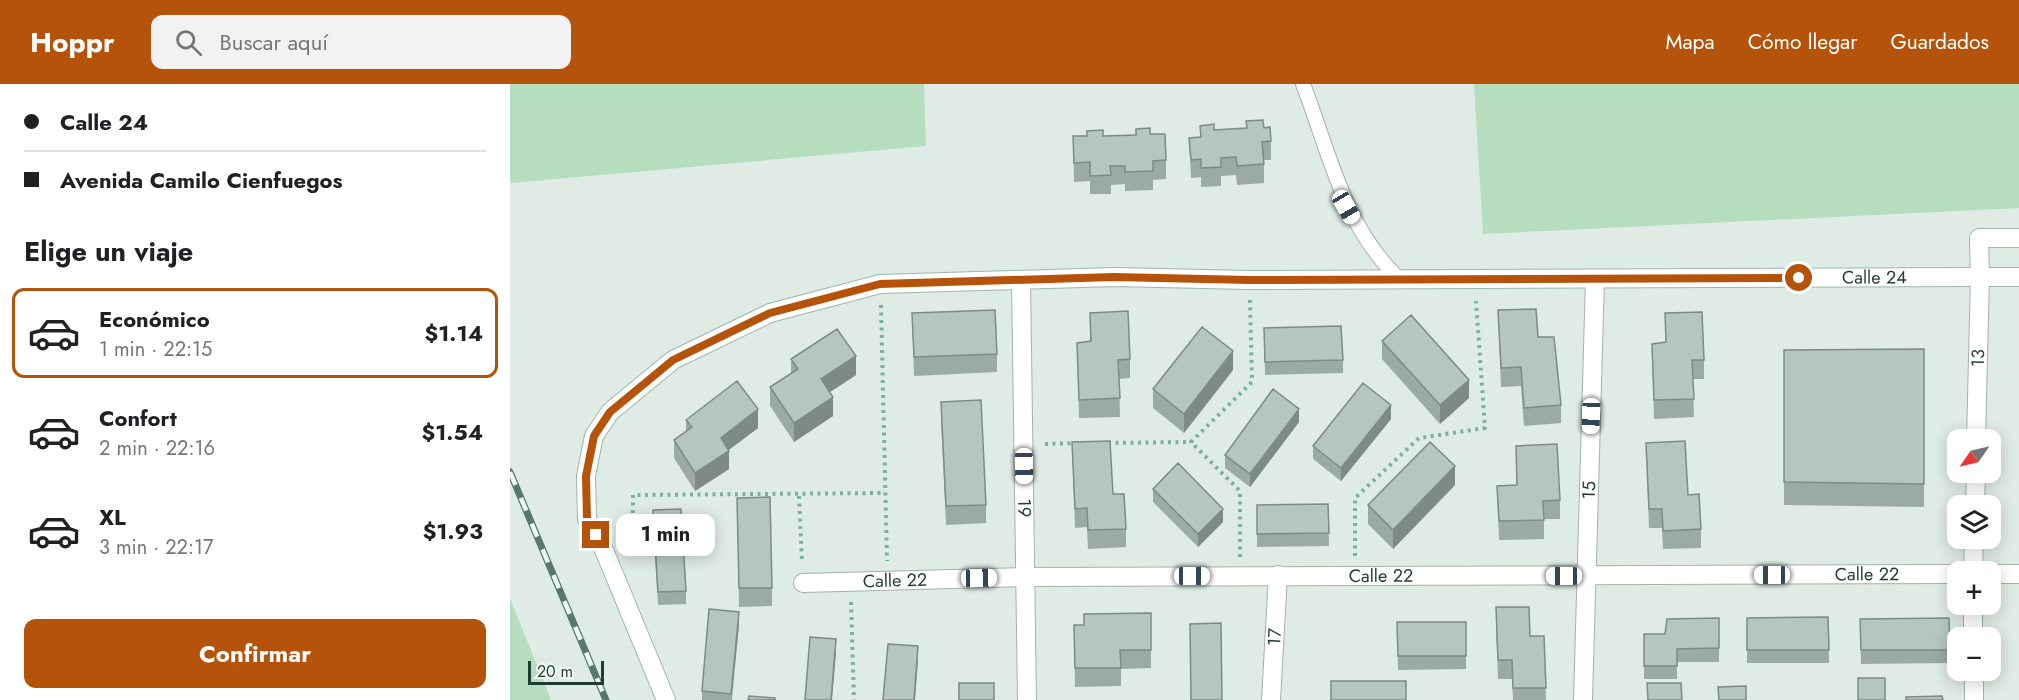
<!DOCTYPE html>
<html lang="es">
<meta charset="utf-8">
<style>
:root{--surface:#fff;--page:#f2f2f2;--text:#202124;--muted:#757577;--line:#e0e0e0;--accent:#b45309}
body{margin:0;font-family:Jost,sans-serif;background:var(--page);color:var(--text);height:100vh;display:flex;flex-direction:column;font-size:22px;white-space:nowrap}
*{box-sizing:border-box;margin:0}
p{font-size:20px;color:var(--muted)}
.icon{flex:none;width:33px;height:33px;fill:none;stroke:currentColor;stroke-width:2;stroke-linecap:round;stroke-linejoin:round}
.map{position:relative;flex:1;overflow:hidden}
.details{display:flex;flex-direction:column;background:var(--surface);width:510px}
.details>*{flex:none}
.hud{display:grid;align-content:center;height:132px;padding:0 24px;background:var(--surface)}
.needle{width:39px;rotate:236deg}
.buttons{position:absolute;left:1437px;top:345px;display:grid;gap:12px}
.buttons a{display:grid;place-items:center;width:54px;height:54px;border-radius:12px;background:var(--surface);box-shadow:0 3px 15px #0003;font-size:30px}
.scale{position:absolute;left:18px;bottom:15px;width:76px;box-sizing:border-box;padding-left:6px;border:3px solid #1f3c32;border-top:0;font-size:16px;line-height:21px;white-space:nowrap;color:#1f3c32;-webkit-text-stroke:4px #eff8f3;paint-order:stroke}
.end{position:absolute;width:27px;height:27px;margin:-14px;border:8px solid #b45309;background:#fff;box-shadow:0 0 0 3px #fff}
.from{border-radius:50%}
.bubble{position:absolute;height:42px;border-radius:12px;background:var(--surface);box-shadow:0 3px 15px #0003;font-size:20px;font-weight:700;line-height:42px;text-align:center}
.car{position:absolute;width:18px;height:36px;margin:-18px -9px;border-radius:8px;box-shadow:0 0 4px 2px #0007;background:linear-gradient(#fff 24%,#345 0 40%,#fff 0 76%,#345 0 86%,#fff 0)}
.hud b{display:flex;align-items:center;gap:21px;height:57px;font-size:22px}
.hud b+b{border-top:2px solid var(--line)}
.hud i{width:15px;height:15px;background:var(--text)}
ul{padding:0;list-style:none}
li{display:flex;align-items:center;gap:18px;height:90px;margin:0 12px 9px;padding:0 12px;border:3px solid transparent;border-radius:12px}
li div{flex:1}
li b{display:block;font-size:22px}
li em{font-style:normal;font-weight:700}
li.current{border-color:var(--accent)}
li>.icon{width:54px;height:54px;stroke-width:1.5}
h2{padding:0 24px;font-size:27px;line-height:72px}
.cta{display:flex;gap:12px;margin-top:auto;padding:12px 24px}
.cta a{flex:1;height:69px;border-radius:12px;background:var(--accent);color:#fff;font-size:24px;font-weight:700;line-height:69px;text-align:center}
header{display:flex;align-items:center;gap:36px;box-sizing:border-box;height:84px;padding:0 30px;background:var(--accent);color:#fff}
header strong{font-size:28px}
nav{display:flex;gap:33px;margin-inline-start:auto;font-size:21px}
.search{width:420px;height:54px;background:var(--page);display:flex;align-items:center;gap:15px;box-sizing:border-box;padding:0 21px;border-radius:12px;color:var(--muted);font-size:22px}
main{display:flex;flex:1;min-height:0}
.map>svg:first-child{display:block}
.green{fill:#b6debe}
.lines{fill:none;stroke-linecap:round;stroke-linejoin:round}
.lane-casing{stroke:#a2b3ac;stroke-width:16}
.street-casing{stroke:#a2b3ac;stroke-width:20}
.secondary-casing{stroke:#9db7ac;stroke-width:20}
.path{stroke:#7db19c;stroke-width:4;stroke-dasharray:3 4.5;stroke-linecap:butt}
.lane{stroke:#fff;stroke-width:14}
.street{stroke:#fff;stroke-width:18}
.secondary{stroke:#fff;stroke-width:18}
.rail-casing{stroke:#59786d;stroke-width:7}
.rail{stroke:#eff8f3;stroke-width:4.5;stroke-dasharray:14;stroke-linecap:butt}
.wall{fill:#9baaa3}
.shaded-wall{fill:#7e8b84}
.building{fill:#b4c6bd;stroke:#7e8b84;stroke-width:1.5}
.route{stroke:#b45309;stroke-width:8}
.labels{text-anchor:middle;dominant-baseline:central;stroke-width:5;stroke-linejoin:round;paint-order:stroke}
.street-label{font-size:18px;fill:#1f3c32;stroke:#eff8f3}
</style>
<header>
<strong>Hoppr</strong>
<div class="search"><svg class="icon" aria-label="search" viewBox="0 0 24 24"><circle cx="10" cy="10" r="6"/><path d="M15 15l6 6"/></svg>Buscar aquí</div>
<nav><a>Mapa</a><a>Cómo llegar</a><a>Guardados</a></nav>
</header>
<main>
<section class="details">
<div class="hud">
<b><i class="from"></i>Calle 24</b>
<b><i></i>Avenida Camilo Cienfuegos</b>
</div>
<h2>Elige un viaje</h2>
<ul>
<li class="current"><svg class="icon" aria-label="car" viewBox="0 0 24 24"><path d="M5 17H2v-5l4-1 3-4h7l3 4 3 1v5h-3M9 17h6M6 11h13"/><circle cx="7" cy="17" r="2"/><circle cx="17" cy="17" r="2"/></svg><div><b>Económico</b><p>1 min · 22:15</p></div><em>$1.14</em></li>
<li><svg class="icon" aria-label="car" viewBox="0 0 24 24"><path d="M5 17H2v-5l4-1 3-4h7l3 4 3 1v5h-3M9 17h6M6 11h13"/><circle cx="7" cy="17" r="2"/><circle cx="17" cy="17" r="2"/></svg><div><b>Confort</b><p>2 min · 22:16</p></div><em>$1.54</em></li>
<li><svg class="icon" aria-label="car" viewBox="0 0 24 24"><path d="M5 17H2v-5l4-1 3-4h7l3 4 3 1v5h-3M9 17h6M6 11h13"/><circle cx="7" cy="17" r="2"/><circle cx="17" cy="17" r="2"/></svg><div><b>XL</b><p>3 min · 22:17</p></div><em>$1.93</em></li>
</ul>
<div class="cta"><a>Confirmar</a></div>
</section>
<div class="map">
<svg width="1509" height="616" viewBox="0 0 1509 616">
<rect width="100%" height="100%" fill="#dfebe5"/>
<path class="green" d="M0 0H414L416 62 0 99Z
M964 0H1509V124L973 150Z
M0 514 41 616H0Z"/>
<g class="lines">
<defs>
<path id="lane" d="M793 0C820 70 833 141 889 195"/>
<g id="street">
<path id="s1" d="M511 196 517 616"/>
<path id="s2" d="M1466 356 1470 193"/>
<path d="M1465 422 1466 388"/>
<path d="M1463 488 1464 454"/>
<path d="M1480 490H1509"/>
<path id="s3" d="M293 499 515 493 1448 490"/>
<path d="M1463 520V554"/>
<path d="M1464 586V616"/>
<path id="s4" d="M761 616 768 491"/>
<path id="s5" d="M1073 616 1085 195"/>
</g>
<g id="secondary">
<path d="M1509 154H1469L1470 193H1509"/>
<path id="s6" d="M156 616 94 466 77 435 76 392 84 352 100 328 163 276 260 229 370 200 604 193 739 196 1470 193"/>
</g>
</defs>
<use href="#lane" class="lane-casing"/>
<use href="#street" class="street-casing"/>
<use href="#secondary" class="secondary-casing"/>
<path class="path" d="M371 221 377 477
M598 359 681 358
M535 360 567 359
M289 412 292 477
M118 470H122L123 411 375 409
M845 472V414L909 354 975 344 966 217
M730 473V407L681 358 742 298 740 216
M341 518 344 616"/>
<use href="#lane" class="lane"/>
<use href="#street" class="street"/>
<use href="#secondary" class="secondary"/>
<defs>
<path id="rail" d="M0 388 96 616"/>
</defs>
<use href="#rail" class="rail-casing"/>
<use href="#rail" class="rail"/>
</g>
<path class="wall" d="M736 37 754 44 761 57V76H754V99L727 101 726 91 711 92V102L691 103V93L681 94 679 54 690 53V42L704 46 736 44Z
M640 50 656 76V95L643 96V106L615 107V100L601 101V110H580V97L564 98 563 52H593Z
M988 226 1028 253 1051 321V339L1014 342 1011 302 991 303Z
M402 229 487 270V288L404 292Z
M580 229 620 275V294L609 295 610 333 569 334 567 259 580 258Z
M1155 229 1194 276V295H1183L1184 333 1144 335 1142 260 1155 258Z
M754 244 833 276V289L755 291Z
M872 257 959 314 930 340 872 275Z
M1274 266 1414 400V423L1274 421Z
M281 275 346 291 320 308 323 332 284 358 260 322V303L281 289Z
M723 286 674 349 643 324V305Z
M431 318 476 421V439L436 441 431 336Z
M881 335 831 397 803 375V362Z
M176 336 248 344 219 366V385L185 407 164 374V356L176 347Z
M789 338 740 403 715 384V371Z
M562 358 603 410 616 445V463L578 465 577 443 565 444Z
M1136 359 1178 411 1191 445V464L1153 465 1152 444H1139Z
M1006 362 1050 416V435H1034V455L989 456 987 402 1006 401Z
M945 401 883 465 858 440V421Z
M643 405 713 438 688 463 643 418Z
M227 414 262 504V522L229 523Z
M818 420 819 462 747 463V421Z
M143 426 176 507V520L148 521 143 440Z
M1318 533 1319 579H1237V534Z
M1209 534V578H1167V595H1134V550H1155Z
M1439 534 1440 579 1351 580 1350 535Z
M887 538H956V585L888 586Z
M229 541 222 616H192V607Z
M564 541 641 566V584L611 585V602L565 603Z
M986 542 1020 552H1034L1036 616H1003L1002 595H988Z"/>
<path class="shaded-wall" d="M723 267V286L674 349V330Z
M346 272V291L311 314V295Z
M959 296V314L930 340V321Z
M323 313V332L284 358V339Z
M881 321V335L831 397V384Z
M248 325V344L213 370 219 367V385L185 407V389L211 354Z
M789 325V338L740 403V390Z
M945 382V401L883 465V446Z
M713 425V438L688 463V450Z
M229 528V541L221 616V610Z
M326 555V569L322 616H321Z
M408 562V576L405 616H404Z"/>
<path class="building" d="M753 36 754 44 760 43 761 57 752 58 754 80 727 82 726 73 711 74V83L691 84V75L681 76 679 54 691 53 690 42 704 40V46L737 44 736 37Z
M640 44V50H655L656 76 643 77V87L615 88V82H600L601 91 580 92V78L564 79 563 52H577V47L593 46V52L626 51V45Z
M1026 225 1028 253H1044L1051 321 1014 324 1011 283 991 284 988 226Z
M485 226 487 270 404 273 402 229Z
M618 227 620 275 608 276 610 314 569 316 567 259 581 257 580 229Z
M1192 228 1194 276H1182L1184 315 1144 316 1142 260 1156 258 1155 229Z
M901 231 959 296 930 321 872 257Z
M831 242 833 276 755 278 754 244Z
M692 243 723 267 674 330 643 305Z
M327 245 346 272 311 295 323 313 284 339 260 303 288 285 281 275Z
M1414 265V400L1274 398V266Z
M227 297 248 325 211 354 219 367 185 389 164 356 182 343 176 336Z
M853 299 881 321 831 384 803 362Z
M763 305 789 325 740 390 715 371Z
M471 316 476 421 436 422 431 318Z
M600 357 603 410H614L616 445 578 446 577 424 565 425 562 358Z
M1175 357 1178 411 1189 410 1191 445 1153 447 1152 425H1139L1136 359Z
M920 358 945 382 883 446 858 421Z
M1047 360 1050 416 1033 417 1034 436 989 437 987 402 1007 401 1006 362Z
M668 379 713 425 688 450 643 405Z
M260 413 262 504H229L227 414Z
M818 420 819 449 747 450V421Z
M171 425 176 507 148 508 143 426Z
M986 523H1019L1020 552H1034L1036 604H1003L1002 576H988Z
M199 525 229 528 221 610 192 607Z
M641 529V566H610L611 584H565L564 541H574V530Z
M1318 533 1319 566H1237V534Z
M1209 534V564L1167 565V582H1134V550H1155L1157 535Z
M1439 534 1440 566H1351L1350 535Z
M887 538H956V572H888Z
M711 539 712 616H681L680 540Z
M300 553 326 555 321 616H295Z
M378 560 408 562 404 616H373Z
M1348 594H1375V616H1348Z
M821 597H896V616H821Z
M449 599H484V616H449Z
M1137 599H1171L1172 616H1138Z
M1236 602V616H1209L1208 603Z
M239 612 265 614V616H238Z
M1432 612 1433 616H1396V613Z"/>
<g class="lines">
<path class="route" d="M86 451 77 435 76 392 84 352 100 328 163 276 260 229 370 200 604 193 740 196 1289 194"/>
</g>
<g class="labels">
<g class="street-label">
<text stroke="none"><textPath href="#s6" startOffset="1608">Calle 24</textPath></text>
<text stroke="none"><textPath href="#s2" startOffset="82">13</textPath></text>
<text stroke="none"><textPath href="#s5" startOffset="210">15</textPath></text>
<text stroke="none"><textPath href="#s1" startOffset="228">19</textPath></text>
<text stroke="none"><textPath href="#s3" startOffset="1064">Calle 22</textPath></text>
<text stroke="none"><textPath href="#s3" startOffset="578">Calle 22</textPath></text>
<text stroke="none"><textPath href="#s3" startOffset="92">Calle 22</textPath></text>
<text stroke="none"><textPath href="#s4" startOffset="63">17</textPath></text>
</g>
</g>
</svg>
<div class="buttons">
<a><svg class="needle" viewBox="-14 -14 28 28"><path d="M0-13l5 13h-10z" fill="#e53935"/><path d="M0 13l5-13h-10z" fill="#757577"/></svg></a>
<a><svg class="icon" aria-label="layers" viewBox="0 0 24 24"><path d="M12 4l9 5-9 5-9-5zM3 14l9 5 9-5"/></svg></a>
<a>+</a>
<a>−</a>
</div>
<div class="scale">20 m</div>
<i class="end from" style="left:1289px;top:194px"></i>
<i class="end" style="left:86px;top:451px"></i>
<div class="bubble" style="left:106px;top:430px;width:99px">1 min</div>
<i class="car" style="left:836px;top:123px;rotate:150deg"></i>
<i class="car" style="left:1081px;top:332px;rotate:182deg"></i>
<i class="car" style="left:514px;top:382px;rotate:179deg"></i>
<i class="car" style="left:1262px;top:491px;rotate:270deg"></i>
<i class="car" style="left:682px;top:492px;rotate:90deg"></i>
<i class="car" style="left:1054px;top:492px;rotate:270deg"></i>
<i class="car" style="left:469px;top:494px;rotate:89deg"></i>
</div>
</main>
